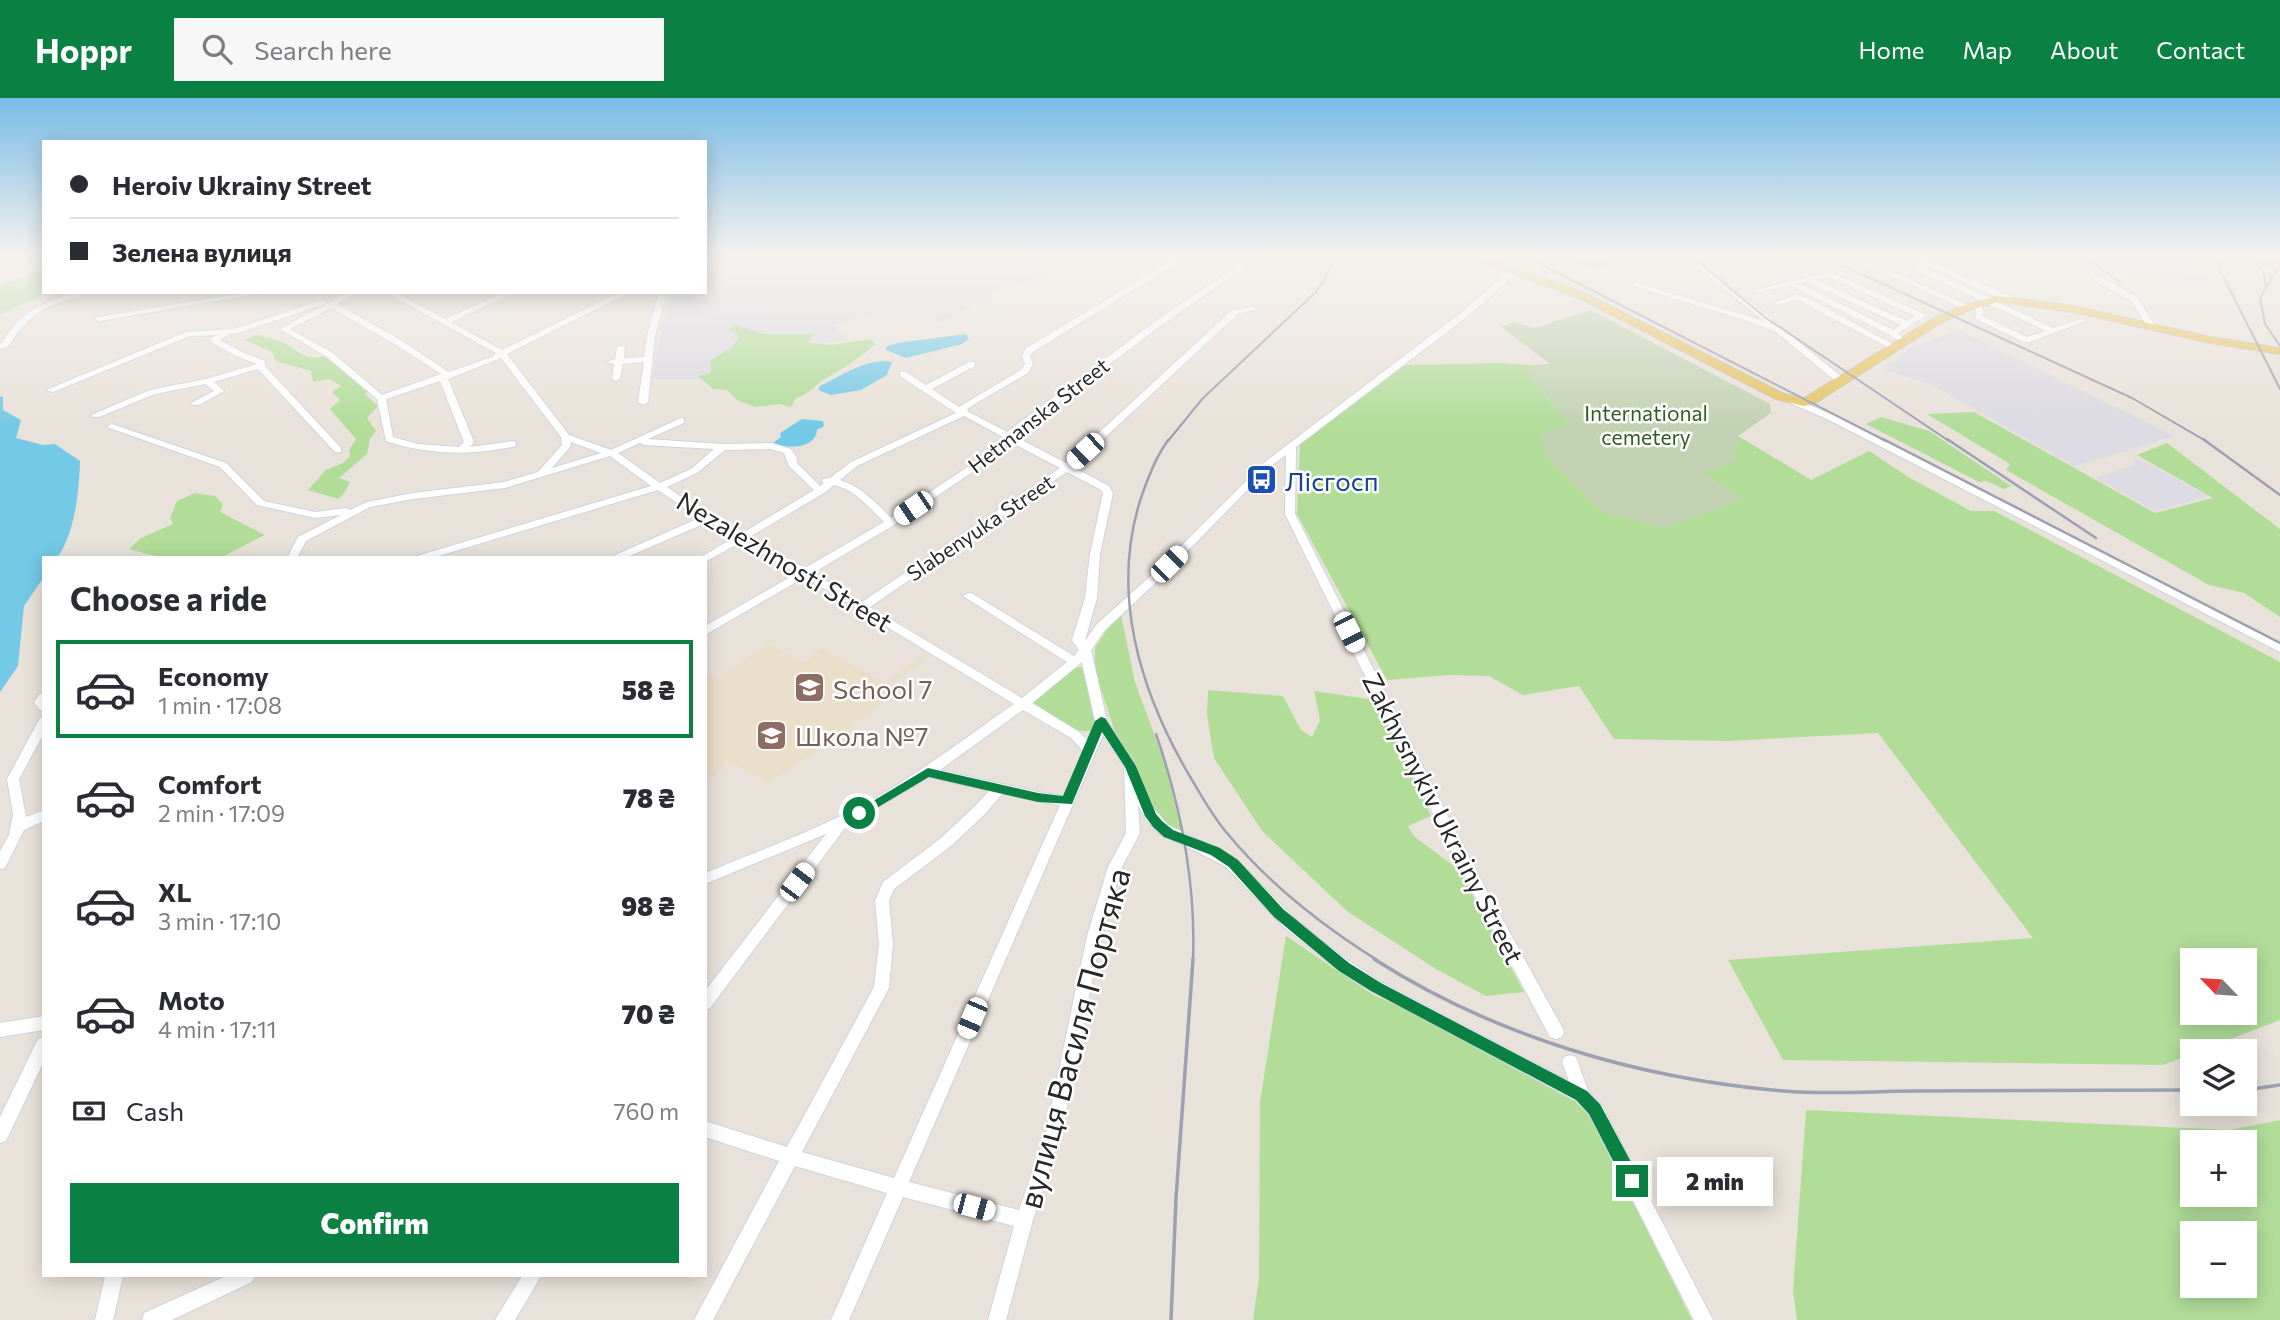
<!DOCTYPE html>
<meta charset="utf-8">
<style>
:root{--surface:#fff;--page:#f7f7f7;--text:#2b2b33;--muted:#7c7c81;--line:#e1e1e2;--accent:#0b8043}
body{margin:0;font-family:Commissioner,sans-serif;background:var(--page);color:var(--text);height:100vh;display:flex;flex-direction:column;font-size:26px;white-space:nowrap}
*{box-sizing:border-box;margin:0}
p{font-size:23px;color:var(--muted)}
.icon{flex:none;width:38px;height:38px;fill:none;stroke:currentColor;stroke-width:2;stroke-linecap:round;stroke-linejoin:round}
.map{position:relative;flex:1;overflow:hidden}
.side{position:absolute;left:42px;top:458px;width:665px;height:721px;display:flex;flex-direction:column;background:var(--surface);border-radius:0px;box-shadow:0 4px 18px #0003}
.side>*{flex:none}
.hud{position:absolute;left:42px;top:42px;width:665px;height:154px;border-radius:0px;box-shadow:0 4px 18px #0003;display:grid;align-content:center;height:154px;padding:0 28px;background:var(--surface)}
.needle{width:46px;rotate:295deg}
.fabs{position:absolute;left:2180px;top:850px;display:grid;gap:14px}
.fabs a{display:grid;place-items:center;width:77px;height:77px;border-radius:0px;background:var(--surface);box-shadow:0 4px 18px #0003;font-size:35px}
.end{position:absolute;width:32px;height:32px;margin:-16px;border:9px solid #0b8043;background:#fff;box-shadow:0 0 0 4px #fff}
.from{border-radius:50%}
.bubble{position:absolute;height:49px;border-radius:0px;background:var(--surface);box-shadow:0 4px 18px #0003;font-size:23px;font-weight:800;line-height:49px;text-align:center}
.car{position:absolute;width:21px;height:42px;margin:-21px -10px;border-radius:9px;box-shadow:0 0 5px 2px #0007;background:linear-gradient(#fff 24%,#345 0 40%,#fff 0 76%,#345 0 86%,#fff 0)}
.hud b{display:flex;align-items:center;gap:24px;height:66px;font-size:26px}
.hud b+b{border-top:2px solid var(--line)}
.hud i{width:18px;height:18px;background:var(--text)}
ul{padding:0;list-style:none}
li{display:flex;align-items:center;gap:21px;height:98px;margin:0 14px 10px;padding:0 14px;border:4px solid transparent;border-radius:0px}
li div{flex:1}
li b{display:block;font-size:26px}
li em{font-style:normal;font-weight:800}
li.current{border-color:var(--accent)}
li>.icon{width:63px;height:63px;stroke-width:1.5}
h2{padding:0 28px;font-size:32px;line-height:84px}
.pay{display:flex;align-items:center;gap:18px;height:77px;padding:0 28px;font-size:26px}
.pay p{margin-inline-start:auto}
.button{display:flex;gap:14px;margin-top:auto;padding:14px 28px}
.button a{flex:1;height:80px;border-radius:0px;background:var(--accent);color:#fff;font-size:28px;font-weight:800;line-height:80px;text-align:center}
header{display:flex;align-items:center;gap:42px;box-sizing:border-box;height:98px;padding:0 35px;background:var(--accent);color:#fff}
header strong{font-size:33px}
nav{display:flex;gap:38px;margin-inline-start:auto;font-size:24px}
.search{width:490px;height:63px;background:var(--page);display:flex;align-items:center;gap:18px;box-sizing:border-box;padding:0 24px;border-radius:0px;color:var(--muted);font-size:26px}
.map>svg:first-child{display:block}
.industrial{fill:#dcdae2}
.education{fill:#eadfca}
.green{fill:#b1dd99;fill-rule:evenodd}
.cemetery{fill:#c2d2b2}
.water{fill:#73c9e6}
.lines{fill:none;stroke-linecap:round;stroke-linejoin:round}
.minor-casing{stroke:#cfd3e0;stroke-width:2}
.major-casing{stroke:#c3c3c3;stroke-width:2}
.minor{fill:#fff;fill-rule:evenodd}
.major{fill:#e6c562;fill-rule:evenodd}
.rail-far2{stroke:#9da0b1;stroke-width:2}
.rail-far1{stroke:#9da0b1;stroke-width:2.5}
.rail{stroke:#9da0b1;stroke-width:3.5}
.route{fill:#0b8043}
.labels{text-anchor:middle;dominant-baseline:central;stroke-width:5;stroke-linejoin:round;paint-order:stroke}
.far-park-label{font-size:21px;fill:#2c5e1e;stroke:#fff}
.far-street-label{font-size:21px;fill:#282828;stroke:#fff}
.transit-label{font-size:26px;fill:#164399;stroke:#fff;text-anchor:start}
.street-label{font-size:26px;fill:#282828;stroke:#fff}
.education-label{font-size:26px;fill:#785e54;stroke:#fff;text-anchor:start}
.near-street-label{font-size:32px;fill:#282828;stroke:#fff}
</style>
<header>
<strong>Hoppr</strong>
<div class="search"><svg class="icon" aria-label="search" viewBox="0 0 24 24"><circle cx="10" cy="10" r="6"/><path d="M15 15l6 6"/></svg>Search here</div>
<nav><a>Home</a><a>Map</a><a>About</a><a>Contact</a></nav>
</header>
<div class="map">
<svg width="2280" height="1222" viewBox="0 0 2280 1222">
<rect width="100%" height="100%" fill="#e9e2da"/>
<path class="industrial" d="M715 158H1073L1038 171 1048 177 999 192 938 226 915 204 905 209 833 227 848 242 806 248 710 281H651L670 194H705V167Z
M1979 158H2193L2203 169 2199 170 2211 185 2120 176 2094 180 2051 167 2027 175Z
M1959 232 2174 338 2075 368 1930 286 1882 271 1907 254V251Z
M2135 359 2208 398 2155 413 2096 380 2135 367Z"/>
<path class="education" d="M768 546 804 565 821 550 885 585 925 555 929 557 890 588 898 593 879 609 769 685 730 664 705 684V574L719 580Z"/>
<path class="green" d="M0 158H44V194H51L0 216V187L40 172 17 161 0 166Z
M1558 158H1606L1613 162V168C1592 174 1578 167 1558 158Z
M735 227 764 236H814L807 245 831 247 870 241 876 246C859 260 847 268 828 279 814 287 813 294 795 301L791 309 779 306 755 309 737 302 727 292 713 291 698 278 711 275 710 263 730 251 740 239 729 232Z
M257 237C266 240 278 241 286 246 300 254 307 264 324 258L369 291 365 296 378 308 367 320 376 333 370 341 367 356 339 380 350 384 345 394 338 401 308 392 326 372 343 365 350 358 349 352 356 341 330 311 340 302 332 294 341 288 329 281 313 284 311 273 276 263 272 254 245 242Z
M1500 265 1531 267 1528 275 1570 328 1742 401 1703 375 1738 338 1811 382 1869 353 1908 379 1971 413H1994L2280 564V922L2163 967 1783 962 1728 862 2033 840 1878 635 1729 643 1614 641 1579 588 1523 597 1489 578 1449 577 1387 582 1297 416 1300 346 1402 267ZM2193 863H2245V915H2193Z
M1974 314 2155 415 2213 400 2137 357 2167 345 2280 431V519L2244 495 2209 487 2006 372 2010 366 1927 316Z
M1881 319 1929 333 2011 388 2004 391 1986 383 1979 384 1866 326Z
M195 395 215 398 223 406 220 414 265 437 220 460H163L129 451 141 440 173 426 170 420 177 403Z
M1121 517 1135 584 1165 666 1183 739 1171 732 1156 715 1135 664 1117 640 1095 573V550L1106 533Z
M1082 569 1096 623 1094 631C1077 641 1046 615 1032 605L1073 570Z
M1208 592 1283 598 1301 632 1312 639 1320 622 1314 593 1376 602 1431 718 1408 728 1415 739 1459 772 1524 894 1486 898 1436 871 1348 814 1263 734 1214 660 1207 617Z
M1286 838 1372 896 1425 920 1574 1000 1592 1022 1692 1222H1253L1259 1180 1260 1004Z
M1806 1012 2229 1032 2280 1022V1222H1797L1793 1193ZM2193 1045H2245V1097H2193ZM2193 1136H2245V1188H2193Z"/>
<path class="cemetery" d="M1591 212 1770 306 1771 315 1738 338 1735 364 1704 375 1743 401 1663 430 1602 414 1545 357 1542 333 1570 328 1528 275 1531 267 1550 266 1501 229 1515 224 1534 230Z"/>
<path class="water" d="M966 236 969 241 962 246 906 260 886 252V249L897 245Z
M882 263 892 264 887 277 861 292 831 297 818 292 820 288C840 278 859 265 882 263Z
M0 298 3 299V312L21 322 16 340 43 347 55 346 80 363C79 394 75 435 57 460H44V479L24 508 18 568 0 594Z
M802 321 823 323 824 328 817 332C815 351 790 350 776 347L774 344 781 339 780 335Z"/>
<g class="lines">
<defs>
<path id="minor" d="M1179 158H1188L1033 254 1030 258 1033 266 1028 275 968 310 967 313 1007 334 1153 225 1252 158H1261L1159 229 1014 338 1066 365 1232 212 1254 209 1258 211 1238 216 1073 369 1109 388 1113 395 1100 456 1097 500 1085 543 1097 526 1155 474 1266 363 1462 214 1512 171 1519 173 1468 218 1296 349 1295 416 1472 766 1562 929 1564 934 1562 939 1556 941 1550 939 1459 768 1285 416 1286 357 1272 367 1163 478 1105 532 1091 552 1107 623 1136 668 1137 674 1153 710 1168 727 1235 760 1294 820 1343 859 1381 884 1569 983 1562 964 1564 959 1570 957 1576 959 1588 993 1601 1006 1713 1222H1694L1589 1016 1576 1003 1358 885 1320 858 1284 829 1225 768 1159 735 1147 723 1138 707 1140 735 1122 769 1101 838 1062 1034 1033 1122 1006 1222H988L1014 1128 903 1099 849 1222H831L887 1095 795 1068 713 1222H694L779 1063 705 1039V1023L787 1049 874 889 879 846 875 803 883 784 941 740 975 708 989 693 930 679 848 726 710 910 705 912V893L826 736 705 786V775C761 752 819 731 872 702 922 673 967 639 1014 606L805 479 705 537V528L797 475 741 444 705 464V460H700L701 459 733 440 706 425 625 460H612L613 458 699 420 658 392 432 460H416L417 458 651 388 610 358 505 390 413 401 370 409 306 443 297 460H287L298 439 341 417 315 420 257 407 220 369 107 329 112 326 115 327 226 365 264 403 315 414 346 410 350 412 367 404 413 395 504 384 538 374 562 347 561 339 501 260 448 281 474 344 470 349 513 343 516 344V348C473 358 428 357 386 343L377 301 327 259 280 231 348 194H359L337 206 399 241 449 274 492 259 496 255 385 194H395L445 221 505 194H516L451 224 502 252 620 194H631L507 256 569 337 611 352 681 320 684 321V325L648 341 723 346 771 345 791 351 797 360V365L820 388 824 385 822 383 823 381 830 380 851 364 956 315 900 278V274H906L926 287 969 264H975V268L932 291 959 309 1022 271 1025 266 1022 258 1026 250ZM331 210 393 245 441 276 382 297 333 255 290 231ZM440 283 464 344 459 349 418 346 393 339 386 301ZM964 318 1005 340V344L891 420C875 404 862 389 840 382L857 368ZM571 344 601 355 552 370 570 349ZM640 345 644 347 714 351 691 371 660 385 618 355ZM1014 346 1060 370 862 504 813 475 894 427ZM771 351 784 355 789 368 814 392 741 436 710 419 667 389 697 375 725 352ZM1067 374 1101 392 1103 395 1090 456 1085 500 1072 542 1079 552 1074 558 973 496 969 495 963 498 1067 564 1022 600 870 509ZM834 387C856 392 868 409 884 424L805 470 748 440 824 395ZM1082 564 1095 623 1089 644 1079 634 1032 605ZM1023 612 1071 640 1084 654 1064 698 1038 694 940 672ZM1103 637 1124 668 1126 735 1108 769 1087 838 1046 1034 1019 1112 909 1084ZM1002 696 1060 707 894 1080 802 1054 889 890 893 846 889 803 894 791 951 748 985 716Z
M1683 158H1691L1772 221 1773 223 1770 225 1782 230 1844 281V285H1838L1776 234 1754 225 1630 187 1637 185 1764 223Z
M1846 158H1856L1972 209 1965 211Z
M1908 158H1918L2012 199V203H2006L1929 168 1925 170 2053 230 2081 221 2085 223 2030 244H2024L1976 221 1975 204 1982 206 1983 218 2027 239 2046 233 1916 172V168L1922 165Z
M1830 174 1924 216 1925 218 1898 235 1907 243 1903 246 1890 237 1790 187 1759 194 1755 192ZM1829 179 1915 218 1907 223 1816 182ZM1807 184 1901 227 1893 232 1799 185Z
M2093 178H2099L2137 199 2156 229 2155 231H2149L2131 203 2093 182Z
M75 194H88C80 199 70 201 61 204 36 213 22 226 9 248L0 251V245L3 244C18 215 44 204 75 194Z
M249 194H269L99 223 95 221 99 219Z
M659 194H667L655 238 648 304 643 307 638 304 644 264 623 266 620 280 616 283 612 280 614 266 606 264 615 261 617 250 621 247 625 250 624 260 644 259 647 238Z
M1794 197 1806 199 1898 249 1891 251 1800 203 1795 202 1778 207 1774 205Z
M322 202 326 204 325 206 238 235 229 236 220 242 242 254 265 263V268L341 350V354H335L258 271 214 284 224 293 199 307H193L191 305 214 293 205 286 155 296 99 319H93L91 317 150 292 206 281 257 266 236 258 211 244V240L218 237 190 238 53 294 46 292 186 234 234 231Z
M1793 300 1833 317 2280 545V554L1827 321 1790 305V301Z
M44 595V613L40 612 34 604 40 596Z
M44 619V635L19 681 26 719 44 712V723L24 732 5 770 0 771V753L9 737 13 716 7 681 40 620Z
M44 918V932L0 939V925Z
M44 939V963L6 1043 0 1045V1019L38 941Z
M105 1178H123L113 1222H95Z
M226 1178H255L252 1184 172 1222H142L144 1215Z
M522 1178H541L515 1222H495Z"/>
<path id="major" d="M1465 158H1478L1587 196 1784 296 1804 300 1934 220 1964 207 1998 198 2073 208 2210 239 2280 250V256L2210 245 2073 214 1998 204 1972 211 1942 224 1817 304 1804 308 1776 301 1579 200Z
M2260 158H2270L2280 166V173L2266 166Z"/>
</defs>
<use href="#minor" class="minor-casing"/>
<use href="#major" class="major-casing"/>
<use href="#minor" class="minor"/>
<use href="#major" class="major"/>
<path class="rail-far2" d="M1525 158 1886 343
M1691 158 1766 220 1949 343
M1822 158 2132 300 2206 343
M2082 158 2120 184
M2213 158 2280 291
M2252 158 2264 176 2266 190
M2280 166 2260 200 2265 226 2280 248
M1168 343 1203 300 1316 194 1338 158"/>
<path class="rail-far1" d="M1169 341C1157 357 1150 375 1143 394 1108 493 1140 595 1192 682 1203 700 1213 719 1227 735 1268 785 1323 828 1377 862
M1883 341 2280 545
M1947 341 2096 440
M2203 341 2280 397
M1156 636C1181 709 1196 785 1193 862"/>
<path class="rail" d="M1374 861C1496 939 1640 981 1784 993 1828 997 1873 993 1917 993 2009 993 2101 993 2193 992
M2245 992 2280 987
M1171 1222 1176 1100 1193 861"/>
</g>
<linearGradient id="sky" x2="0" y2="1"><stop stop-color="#79bce7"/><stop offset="0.48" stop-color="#f5f2ee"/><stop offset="1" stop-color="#f5f2ee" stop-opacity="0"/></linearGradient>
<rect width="2280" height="329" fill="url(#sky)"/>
<path class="route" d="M1101 619 1105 620 1136 668 1156 716 1162 723 1173 732 1220 750 1238 762 1283 811 1349 865 1381 885 1587 993 1600 1006 1638 1077 1640 1083 1638 1088 1632 1090 1626 1088 1589 1016 1576 1002 1371 893 1339 873 1274 819 1229 769 1211 757 1164 739 1153 729 1145 718 1125 669 1102 634 1072 706 1038 704 929 679 863 718 859 719 853 715 928 670 1038 695 1063 698 1095 623Z"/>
<defs>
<symbol id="bus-square" viewBox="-11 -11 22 22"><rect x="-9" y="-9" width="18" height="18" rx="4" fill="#1a4fb4" stroke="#fff"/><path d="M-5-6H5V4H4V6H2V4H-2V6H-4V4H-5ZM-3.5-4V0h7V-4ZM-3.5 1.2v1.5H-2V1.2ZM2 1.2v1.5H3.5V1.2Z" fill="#fff"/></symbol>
<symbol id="school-square" viewBox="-11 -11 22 22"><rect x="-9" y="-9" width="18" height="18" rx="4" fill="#8d6e63" stroke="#fff"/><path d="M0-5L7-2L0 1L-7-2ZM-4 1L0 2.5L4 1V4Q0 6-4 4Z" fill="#fff"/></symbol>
</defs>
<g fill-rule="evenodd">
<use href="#bus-square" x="1244" y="364" width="35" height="35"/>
<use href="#school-square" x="792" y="572" width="35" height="35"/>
<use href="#school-square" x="754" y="620" width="35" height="35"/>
</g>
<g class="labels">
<g class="far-park-label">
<text x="1646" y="314">International<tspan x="1646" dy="24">cemetery</tspan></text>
</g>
<g class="far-street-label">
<text transform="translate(1038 317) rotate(-38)">Hetmanska Street</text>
<text transform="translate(980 429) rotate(-34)">Slabenyuka Street</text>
</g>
<g class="transit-label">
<text x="1285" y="382">Лісгосп</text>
</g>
<g class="street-label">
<text transform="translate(785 463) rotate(31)">Nezalezhnosti Street</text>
<text transform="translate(1444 720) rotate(63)">Zakhysnykiv Ukrainy Street</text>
</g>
<g class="education-label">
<text x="833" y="590">School 7</text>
<text x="795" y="637">Школа №7</text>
</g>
<g class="near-street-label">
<text transform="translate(1073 940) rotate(-75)">вулиця Василя Портяка</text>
</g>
</g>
</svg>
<div class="fabs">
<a><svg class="needle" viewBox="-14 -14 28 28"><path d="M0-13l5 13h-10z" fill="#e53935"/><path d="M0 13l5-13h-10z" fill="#7c7c81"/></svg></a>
<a><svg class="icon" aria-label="layers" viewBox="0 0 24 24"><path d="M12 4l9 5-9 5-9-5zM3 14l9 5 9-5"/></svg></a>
<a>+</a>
<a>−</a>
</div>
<i class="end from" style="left:859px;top:715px"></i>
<i class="end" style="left:1632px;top:1083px"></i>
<div class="bubble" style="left:1657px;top:1059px;width:116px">2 min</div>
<i class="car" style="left:1085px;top:353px;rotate:227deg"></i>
<i class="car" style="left:913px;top:410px;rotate:236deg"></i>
<i class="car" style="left:1169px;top:466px;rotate:45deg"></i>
<i class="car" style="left:1349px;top:534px;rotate:153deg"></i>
<i class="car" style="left:797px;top:784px;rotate:37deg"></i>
<i class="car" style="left:972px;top:920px;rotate:203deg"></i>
<i class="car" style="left:974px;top:1109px;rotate:105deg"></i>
<div class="hud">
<b><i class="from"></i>Heroiv Ukrainy Street</b>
<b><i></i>Зелена вулиця</b>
</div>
<section class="side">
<h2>Choose a ride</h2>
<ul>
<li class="current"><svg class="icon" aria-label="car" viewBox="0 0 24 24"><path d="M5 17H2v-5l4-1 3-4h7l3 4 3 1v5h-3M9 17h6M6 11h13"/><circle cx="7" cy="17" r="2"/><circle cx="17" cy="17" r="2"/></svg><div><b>Economy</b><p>1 min · 17:08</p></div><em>58 ₴</em></li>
<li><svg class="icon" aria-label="car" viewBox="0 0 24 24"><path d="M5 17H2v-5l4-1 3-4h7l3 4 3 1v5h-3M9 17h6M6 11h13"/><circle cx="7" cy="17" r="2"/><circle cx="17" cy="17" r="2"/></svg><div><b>Comfort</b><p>2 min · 17:09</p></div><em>78 ₴</em></li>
<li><svg class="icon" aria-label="car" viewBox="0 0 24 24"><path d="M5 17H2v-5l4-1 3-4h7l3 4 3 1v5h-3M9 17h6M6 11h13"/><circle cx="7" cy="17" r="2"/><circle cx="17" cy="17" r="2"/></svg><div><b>XL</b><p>3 min · 17:10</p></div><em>98 ₴</em></li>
<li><svg class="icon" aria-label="car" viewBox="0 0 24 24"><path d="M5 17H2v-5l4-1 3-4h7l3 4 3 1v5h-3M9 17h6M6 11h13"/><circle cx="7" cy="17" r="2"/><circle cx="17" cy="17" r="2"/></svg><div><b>Moto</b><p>4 min · 17:11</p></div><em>70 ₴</em></li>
</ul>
<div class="pay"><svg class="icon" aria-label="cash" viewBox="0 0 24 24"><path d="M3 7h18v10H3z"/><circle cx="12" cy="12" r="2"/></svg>Cash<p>760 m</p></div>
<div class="button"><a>Confirm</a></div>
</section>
</div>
